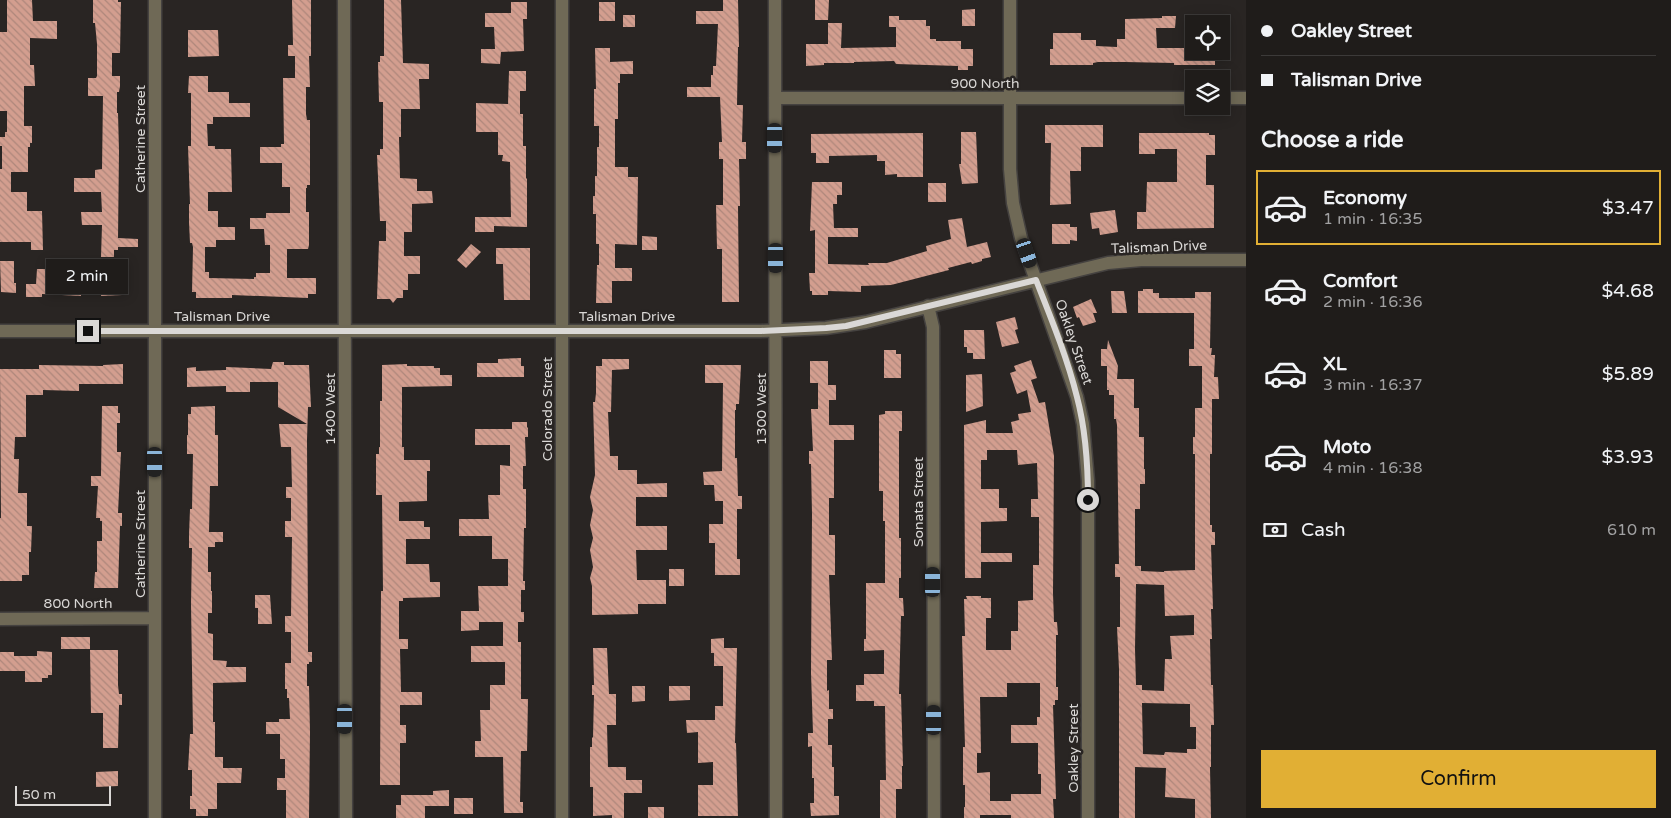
<!DOCTYPE html>
<meta charset="utf-8">
<style>
:root{--surface:#1f1c1a;--page:#272523;--text:#f1f3f6;--muted:#a1a1a2;--line:#3c3a39;--accent:#e1af34}
body{margin:0;font-family:"Varela Round",sans-serif;background:var(--page);color:var(--text);height:100vh;display:flex;flex-direction:column;font-size:19px;white-space:nowrap}
*{box-sizing:border-box;margin:0}
p{font-size:16px;color:var(--muted)}
.icon{flex:none;width:28px;height:28px;fill:none;stroke:currentColor;stroke-width:2;stroke-linecap:round;stroke-linejoin:round}
.map{position:relative;flex:1;overflow:hidden}
.sheet{display:flex;flex-direction:column;background:var(--surface);width:425px}
.sheet>*{flex:none}
.guide{display:grid;align-content:center;height:110px;padding:0 15px;background:var(--surface)}
.buttons{position:absolute;left:1185px;top:15px;display:grid;gap:10px}
.buttons a{display:grid;place-items:center;width:45px;height:45px;border-radius:0px;background:var(--surface);box-shadow:0 2px 12px #0003,0 0 0 1px var(--line);font-size:25px}
.scale{position:absolute;left:15px;bottom:12px;width:96px;box-sizing:border-box;padding-left:5px;border:2px solid #dad8d6;border-top:0;font-size:14px;line-height:18px;white-space:nowrap;color:#dad8d6;-webkit-text-stroke:4px #292523;paint-order:stroke}
.end{position:absolute;width:22px;height:22px;margin:-11px;border:6px solid #dad8d6;background:#111;box-shadow:0 0 0 2px #111}
.from{border-radius:50%}
.bubble{position:absolute;height:35px;border-radius:0px;background:var(--surface);box-shadow:0 2px 12px #0003,0 0 0 1px var(--line);font-size:16px;font-weight:600;line-height:35px;text-align:center}
.car{position:absolute;width:15px;height:30px;margin:-15px -8px;border-radius:6px;box-shadow:0 0 4px 1px #0007;background:linear-gradient(#222 24%,#8ab4d8 0 40%,#222 0 76%,#8ab4d8 0 86%,#222 0)}
.guide b{display:flex;align-items:center;gap:18px;height:48px;font-size:19px}
.guide b+b{border-top:1px solid var(--line)}
.guide i{width:12px;height:12px;background:var(--text)}
ul{padding:0;list-style:none}
li{display:flex;align-items:center;gap:15px;height:75px;margin:0 10px 8px;padding:0 5px;border:2px solid transparent;border-radius:0px}
li div{flex:1}
li b{display:block;font-size:19px}
li em{font-style:normal;font-weight:600}
li.on{border-color:var(--accent)}
li>.icon{width:45px;height:45px;stroke-width:1.5}
h2{padding:0 15px;font-size:22px;line-height:60px}
.pay{display:flex;align-items:center;gap:12px;height:55px;padding:0 15px;font-size:19px}
.pay p{margin-inline-start:auto}
.button{display:flex;gap:10px;margin-top:auto;padding:10px 15px}
.button a{flex:1;height:58px;border-radius:0px;background:var(--accent);color:#111;font-size:20px;font-weight:600;line-height:58px;text-align:center}
main{display:flex;flex:1;min-height:0}
.map>svg:first-child{display:block}
.building{fill:url(#building-back-hatch);fill-rule:evenodd}
.lines{fill:none;stroke-linecap:round;stroke-linejoin:round}
.minor-casing{stroke:#454240;stroke-width:15}
.minor{stroke:#6f6956;stroke-width:12}
.route{stroke:#dad8d6;stroke-width:6}
.labels{text-anchor:middle;dominant-baseline:central;stroke-width:5;stroke-linejoin:round;paint-order:stroke}
.street-label{font-size:14px;fill:#dad8d6;stroke:#292523}
</style>
<main>
<div class="map">
<svg width="1246" height="818" viewBox="0 0 1246 818">
<defs>
<pattern id="building-back-hatch" width="6" height="6" patternUnits="userSpaceOnUse" patternTransform="scale(1.25)"><rect width="6" height="6" fill="#d39e8f"/><path d="M-1 5l2 2M0 0l6 6M5-1l2 2" fill="none" stroke="#ae877b"/></pattern>
</defs>
<rect width="100%" height="100%" fill="#292523"/>
<path class="building" d="M7 0H32L33 21H57V39L30 38V65H34L35 86H24V126H32V143H30V147H28V172H11V192H27V211H42L43 250H31V242H0V169H2V146H0V137H5V132H7V111H0V32H7Z
M93 0H118V2H121L120 53H112V76H120V86L119 92H117V113H118L119 151 118 238 138 239V247H118V250H114V257H101L102 225H82L81 212H102L101 192H74V178H95V170L102 169 103 96H88V78H96L97 76V44L95 23H93Z
M292 0H311V56H309L310 87H306V114L307 120H310V185H307V188H306V212H309V245L308 249H287V278H316V294H308V298L232 295V298H196V292H192L193 247 192 243H190L189 222V204H190L188 146H191V93H188L189 76H208V92H229V103H250V117H213V124H207L208 146H215V149H231L232 192H208V211H218V227H235V240H216V247H205V272H209V278L254 279V277H256V273H270V245H265L264 229H250V218H266V213H290V187H282V163H260V147H281V144H284L283 78H295V56H288V45H293Z
M384 0H401L403 63 429 64V79H419L420 109H401V137H399L400 178 417 179V191H432L433 203 412 204V232H404V256H420V274H408V290H403V298H397L393 303 390 299H377L379 241H386V221H380L377 155H380V149H383V102H379L378 62H380V56H384Z
M723 0H738L739 47H738L737 105H743L742 142H746V159H739L740 206H738L739 302H722V249H717L716 205H723V159H719V142H722L720 97H687V87H711V75H713V66H716L718 24H696V11H723Z
M815 0H829L828 20H815Z
M511 2H527V19H523L524 51 501 52 500 64 481 63V49H495L494 27H485V13H511Z
M599 2H615V21H599Z
M975 9V26H962V10Z
M623 15H635V27H623Z
M889 16H899V20H926V26H930V39H936V41H961V49H973V66H968V70H958V66L896 64 894 61 854 62V63H824V65L806 66V44H828V23H842L841 48 896 47V27H889Z
M1162 16H1176L1175 28H1156L1157 48H1194V51H1215V65H1174V63L1125 62H1098L1093 63V65H1050V49H1053V33H1081V40H1096V46L1117 47V39H1125V19L1162 18Z
M188 30H218L219 56 188 57Z
M595 48H610V62L633 61V74H620V83H618V119H615V167H628V177H638L637 245 615 244V268H632V281H612V303H596L597 265H599V244H596V214H593V196H595V176H597V147H599V126H594V89H596Z
M509 71H526V91H520V114H523V146H526V178L527 179V227L494 226V232H475V217H511L510 162 502 161 503 155H498V132H476V103L508 104Z
M1045 125H1103V147H1081V171H1070L1071 204 1050 205 1051 143H1045Z
M961 132H976L978 183 962 184 959 164H961Z
M923 133V177H897V174L885 175V161H877V155L829 156V163H816V153H811V134Z
M1139 133H1209V135H1215V155H1206V185H1214V228L1137 229V212H1146L1147 182H1177V149H1155V154H1139Z
M812 182H842V195H837V204H833L834 228H858V237H828V264L869 265 868 263H887L927 251 926 246 951 239 948 220 962 218 967 247 987 242 991 257 982 259V261L972 264 971 262 948 268 949 270 891 285 861 286V292L828 291V295H812V291H810L809 273H815V230L810 231Z
M928 183H946V202H928Z
M1115 210 1118 232 1100 235 1099 228 1092 229 1090 213Z
M1052 224H1070V227H1077V241L1070 240V244H1052Z
M642 236 657 237V250H642Z
M471 244 481 252 466 268 457 260Z
M496 248H530V300H504L503 264H496Z
M0 261H14V283H16V293L1 292Z
M37 269H51V272L81 273V296L42 294V297H26V284H36Z
M101 279H121L122 295 101 296Z
M1143 289H1153V293H1159V298H1195V292H1211L1210 348H1212L1211 355H1215L1214 377H1218L1219 399H1212V454H1210V525H1212V532H1215V545H1211L1213 609H1211L1212 639H1210L1211 685H1213L1214 725H1211V767H1210L1211 818H1195V799L1165 797 1166 768 1135 767V818H1119V669L1117 627H1120V577H1115V564H1119L1117 425 1116 419H1114V395H1109V390H1107V366H1101V349H1107L1108 340 1118 366 1117 379H1134V408H1139V437H1144V469H1145V484H1140V509H1135V566H1141V571L1164 572V571L1195 570V454H1193V437H1195V408H1202V366H1189V349H1194V313H1138V291H1143ZM1136 584 1164 585 1165 616 1194 615V635L1170 636 1172 659H1165L1164 691 1142 690V685H1136L1135 649ZM1142 703 1190 704V727H1196V749H1187V753L1165 752 1164 755 1143 754Z
M1111 291H1124L1127 313H1112Z
M1091 299 1097 313H1093L1096 322 1083 326 1079 317 1077 318 1073 307Z
M1015 317 1018 329 1015 330 1019 343 1002 347 996 322Z
M964 330H984L985 359H973V353H967V347H964Z
M884 350H896V354H901V378H884Z
M521 358V366H524V377H477V363H498V359Z
M602 359H629V369L612 370 611 412H608L610 456H618V470H637V484L667 483V497H636V526H667V550H636L637 580H666V604H638V614L592 615V586L590 578 593 567 590 550 593 538 590 525 593 510 590 497 595 475 593 402H595L596 393V366H602Z
M1031 360 1037 378 1031 380 1039 403 1045 402 1054 456 1053 593 1054 622H1057L1058 635H1056V687H1058V700H1055V705H1053L1056 799H1053L1054 818H1011V815H980V818H964V807H965V785H963V747H965L962 636H965L964 599H967L966 596H981V598H991V618H986V650H1011V631H1018V601L1033 600V565H1039V517H1031V499H1038L1037 463 1018 465 1017 450H987V460H981V489H999V508H1007V521L981 522V553H1012V562H981V578H965L964 425 986 420V433H1013L1011 422 1019 420 1018 414 1031 412 1027 390 1017 394 1010 373 1016 371 1014 366ZM1007 683H1040V717H1037V725H1011V743H1038V774H1041V794H1011V801H990V772L977 773V753H981L980 697H1007Z
M810 361H828V385H836V400H829V425H854V440H834V498H829V535H835V575H829L832 660H827V691L829 690V709H833V719H828V745H832V767H834V796H839V815L811 816 810 803H814V778H812V746L808 747V733H813L811 673 812 514 811 464H809V451H813L811 409H818V383H810Z
M273 362H284V365H309L311 407H308L307 440 308 632V652H312V662H309V664H307V686H309L310 732 309 818H286V790H277V778H285V759H280V734H266V722H279V719H290L289 698H287V689H285V663H291V632H285V616H291L292 537H285V521H291V498H286V487H292L291 447H281L279 424H307L278 407V382H250V392H226V386L187 387V368L196 367V371L226 370V367L271 369Z
M123 364V384H79V391L43 390V395H26V437H15L14 459H19L18 493H27V526H32L31 552H29V575H22V581H0V518H1L0 369H39V365L103 366V365Z
M407 364V366H434V368H440V375H452V386L402 387V447H404V460H430V471H427V501L399 502V521H424V527H430V539H406V564H429L430 582H440V597L403 598V601H399V639H408V649H400L401 692H422V705H400V725H406V743H400V785H380L381 591H383L382 495H376V454H379V447H380V401H382V365Z
M705 365H741L739 404H736V410H735V458H737L738 496H742V509H737V559H740V575H715V543H709V524H723V501H715L714 485H704L703 472 722 471 723 383H705Z
M982 374 983 406 966 412V375Z
M102 406H118V413H120V423H117V452H121L118 513H122V526H120L118 588H94L95 572H97V541H102V521H100V518H96L98 486H91V476H101Z
M215 406V435H218V486H210L209 532H223V542H215V547H208V572H211V591H212V613H208V633L213 634V660L227 661 226 667H246V682L213 683V722H215V757H223V768H242L241 783H217V809H208V816H196V809H190V796H192V770H188L190 734H193L191 604 192 548H189V535L190 509H192L193 454H187V435H188V414H191V407Z
M885 411H902V431H899V538H901V578H899V598H903L904 616H901L899 694H901L903 766H902V789H896V818H880V780H886L885 706H874V701H856V685H864V674H884V650L864 651V639H866V583H885V521H883V491H879V415L885 414Z
M512 422H527V427L528 428V437H525L526 466H523V489H526V528H524L523 581H525V590H521V612H524V622H518V642H521V699H528L527 751H521L520 802H523V813H504L503 757H475V741H481L480 710H490V685H505V662H471V646H503V622H479V630L461 631V611H479L478 586H508V559H492V536H459V519H489L488 495H500V465L510 466V445H475V429H512Z
M669 569H684V586H669Z
M255 595H270L272 624H258V608H255Z
M61 637H90V649H61Z
M724 638V648H737L735 743H736L738 816H698V785H713V762L698 763V732L687 733 686 720H715V706H723V666H714V653H711V639Z
M593 648H607L609 694H616V725H607L608 767H626V780H642V793H624V818H612V815L593 816V787H590V747H592V738L593 737 594 695H592V685H594Z
M90 650H118V685L119 694H122V705H119L118 748H103V713H91Z
M37 651 52 652V675H48V678H42V682H25V671H0V652H14V656H37Z
M632 686H645V701L632 702Z
M669 686H690V700L669 701Z
M118 771V786L96 787V772Z
M449 790V806H425V818H396V805H401V795H433V791Z
M454 798H473V814H454Z
M648 807H664V818H648Z"/>
<g class="lines">
<defs>
<path id="minor" d="M155 0V818
M344 0 346 818
M562 0V818
M775 0 776 818
M1010 0V169L1013 203 1021 238 1077 397 1083 424 1088 481V818
M775 98H1194
M1221 98H1246
M928 306 933 327 934 818
M0 331H761L826 328 866 322 1108 263 1141 260H1246
M0 619 155 618"/>
</defs>
<use href="#minor" class="minor-casing"/>
<use href="#minor" class="minor"/>
</g>
<g class="lines">
<path class="route" d="M88 331H761L826 328 846 326 1036 280C1051 318 1067 357 1077 397 1086 431 1088 466 1088 500"/>
</g>
<g class="labels">
<g class="street-label">
<text x="985" y="83">900 North</text>
<text transform="translate(140 139) rotate(-90)">Catherine Street</text>
<text transform="translate(1159 247) rotate(-2)">Talisman Drive</text>
<text x="222" y="316">Talisman Drive</text>
<text x="627" y="316">Talisman Drive</text>
<text transform="translate(1074 342) rotate(71)">Oakley Street</text>
<text transform="translate(330 409) rotate(-90)">1400 West</text>
<text transform="translate(547 409) rotate(-90)">Colorado Street</text>
<text transform="translate(761 409) rotate(-90)">1300 West</text>
<text transform="translate(918 502) rotate(-90)">Sonata Street</text>
<text transform="translate(140 544) rotate(-90)">Catherine Street</text>
<text x="78" y="603">800 North</text>
<text transform="translate(1073 748) rotate(-90)">Oakley Street</text>
</g>
</g>
</svg>
<div class="buttons">
<a><svg class="icon" aria-label="locate" viewBox="0 0 24 24"><circle cx="12" cy="12" r="6"/><path d="M12 2v4M12 18v4M2 12h4M18 12h4"/></svg></a>
<a><svg class="icon" aria-label="layers" viewBox="0 0 24 24"><path d="M12 4l9 5-9 5-9-5zM3 14l9 5 9-5"/></svg></a>
</div>
<div class="scale">50 m</div>
<i class="end from" style="left:1088px;top:500px"></i>
<i class="end" style="left:88px;top:331px"></i>
<div class="bubble" style="left:46px;top:259px;width:82px">2 min</div>
<i class="car" style="left:775px;top:138px;rotate:180deg"></i>
<i class="car" style="left:1027px;top:253px;rotate:161deg"></i>
<i class="car" style="left:776px;top:258px;rotate:180deg"></i>
<i class="car" style="left:155px;top:462px;rotate:180deg"></i>
<i class="car" style="left:933px;top:582px;rotate:0deg"></i>
<i class="car" style="left:345px;top:719px;rotate:180deg"></i>
<i class="car" style="left:934px;top:720px;rotate:0deg"></i>
</div>
<section class="sheet">
<div class="guide">
<b><i class="from"></i>Oakley Street</b>
<b><i></i>Talisman Drive</b>
</div>
<h2>Choose a ride</h2>
<ul>
<li class="on"><svg class="icon" aria-label="car" viewBox="0 0 24 24"><path d="M5 17H2v-5l4-1 3-4h7l3 4 3 1v5h-3M9 17h6M6 11h13"/><circle cx="7" cy="17" r="2"/><circle cx="17" cy="17" r="2"/></svg><div><b>Economy</b><p>1 min · 16:35</p></div><em>$3.47</em></li>
<li><svg class="icon" aria-label="car" viewBox="0 0 24 24"><path d="M5 17H2v-5l4-1 3-4h7l3 4 3 1v5h-3M9 17h6M6 11h13"/><circle cx="7" cy="17" r="2"/><circle cx="17" cy="17" r="2"/></svg><div><b>Comfort</b><p>2 min · 16:36</p></div><em>$4.68</em></li>
<li><svg class="icon" aria-label="car" viewBox="0 0 24 24"><path d="M5 17H2v-5l4-1 3-4h7l3 4 3 1v5h-3M9 17h6M6 11h13"/><circle cx="7" cy="17" r="2"/><circle cx="17" cy="17" r="2"/></svg><div><b>XL</b><p>3 min · 16:37</p></div><em>$5.89</em></li>
<li><svg class="icon" aria-label="car" viewBox="0 0 24 24"><path d="M5 17H2v-5l4-1 3-4h7l3 4 3 1v5h-3M9 17h6M6 11h13"/><circle cx="7" cy="17" r="2"/><circle cx="17" cy="17" r="2"/></svg><div><b>Moto</b><p>4 min · 16:38</p></div><em>$3.93</em></li>
</ul>
<div class="pay"><svg class="icon" aria-label="cash" viewBox="0 0 24 24"><path d="M3 7h18v10H3z"/><circle cx="12" cy="12" r="2"/></svg>Cash<p>610 m</p></div>
<div class="button"><a>Confirm</a></div>
</section>
</main>
